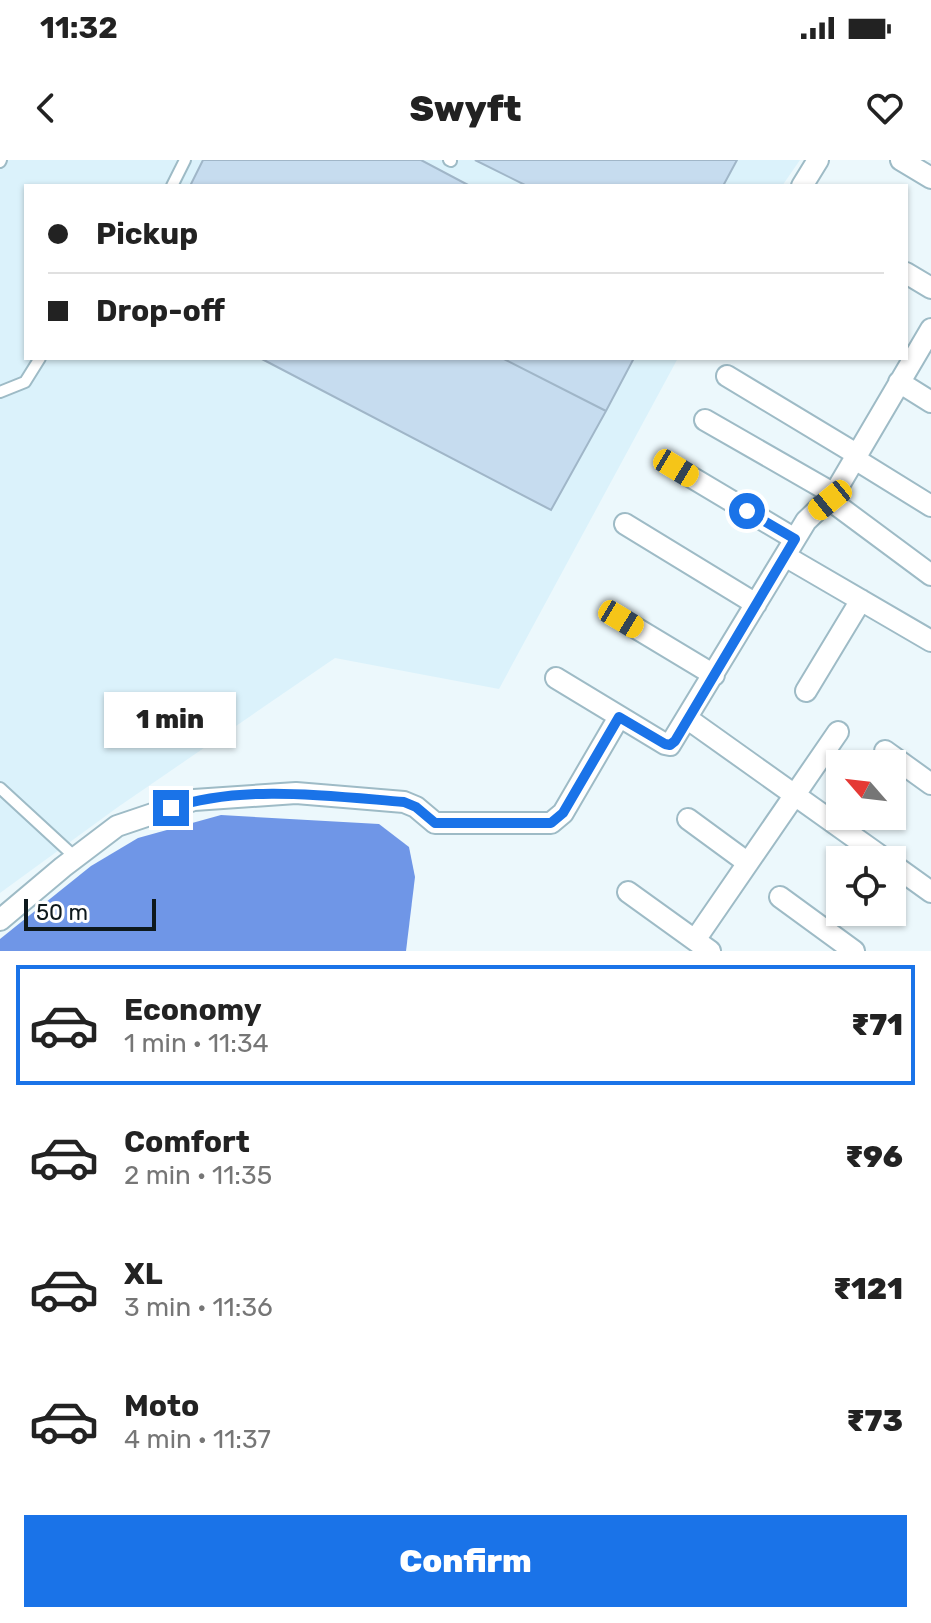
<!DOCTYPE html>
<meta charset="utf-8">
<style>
:root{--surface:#fff;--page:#f2f2f2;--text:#222;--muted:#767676;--line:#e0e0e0;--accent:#1a73e8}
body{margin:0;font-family:Rubik,sans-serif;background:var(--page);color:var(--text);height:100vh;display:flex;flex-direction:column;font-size:30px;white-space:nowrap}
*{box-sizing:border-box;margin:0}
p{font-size:26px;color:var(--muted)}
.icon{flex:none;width:44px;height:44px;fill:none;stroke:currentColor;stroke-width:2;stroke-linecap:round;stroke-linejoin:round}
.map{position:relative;height:791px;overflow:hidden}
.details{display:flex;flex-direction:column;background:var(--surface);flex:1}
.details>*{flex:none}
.top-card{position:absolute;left:24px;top:24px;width:884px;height:176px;border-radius:0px;box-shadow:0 2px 6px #0004;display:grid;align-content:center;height:176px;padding:0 24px;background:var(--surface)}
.needle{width:52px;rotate:298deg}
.controls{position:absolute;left:826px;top:590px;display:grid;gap:16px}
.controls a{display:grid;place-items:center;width:80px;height:80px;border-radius:0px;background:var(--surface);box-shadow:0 2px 6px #0004;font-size:40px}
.scale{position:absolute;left:24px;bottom:20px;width:132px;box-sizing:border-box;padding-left:8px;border:4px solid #0e191d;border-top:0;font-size:22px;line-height:28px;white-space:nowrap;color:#0e191d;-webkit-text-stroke:6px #fff;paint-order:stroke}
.end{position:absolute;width:36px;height:36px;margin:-18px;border:10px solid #1a73e8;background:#fff;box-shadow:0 0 0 4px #fff}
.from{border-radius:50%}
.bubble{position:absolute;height:56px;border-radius:0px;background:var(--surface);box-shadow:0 2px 6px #0004;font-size:26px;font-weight:800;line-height:56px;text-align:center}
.car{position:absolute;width:24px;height:48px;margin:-24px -12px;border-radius:10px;box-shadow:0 0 6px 2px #0007;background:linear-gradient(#f5c518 24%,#345 0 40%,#f5c518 0 76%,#345 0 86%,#f5c518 0)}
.top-card b{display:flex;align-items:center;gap:28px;height:76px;font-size:30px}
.top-card b+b{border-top:2px solid var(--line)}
.top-card i{width:20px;height:20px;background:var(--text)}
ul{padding:14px 0 0;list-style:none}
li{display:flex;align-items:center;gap:24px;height:120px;margin:0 16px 12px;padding:0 8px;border:4px solid transparent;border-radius:0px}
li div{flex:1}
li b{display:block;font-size:30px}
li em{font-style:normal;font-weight:800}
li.on{border-color:var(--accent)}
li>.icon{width:72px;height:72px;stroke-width:1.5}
.button{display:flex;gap:16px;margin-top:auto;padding:16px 24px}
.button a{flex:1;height:92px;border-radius:0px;background:var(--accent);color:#fff;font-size:32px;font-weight:800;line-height:92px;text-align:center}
.status{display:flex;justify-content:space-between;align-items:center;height:56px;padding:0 40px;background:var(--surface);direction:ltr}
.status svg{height:22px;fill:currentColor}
header{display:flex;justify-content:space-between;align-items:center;height:104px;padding:0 24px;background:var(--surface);font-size:36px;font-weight:800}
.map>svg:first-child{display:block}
.built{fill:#dbf2fb}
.water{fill:#6f96e7}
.building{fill:#c6dcef;stroke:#a0b6c8;stroke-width:2}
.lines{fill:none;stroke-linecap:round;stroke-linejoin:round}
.service-casing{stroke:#9ebbc6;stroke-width:14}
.minor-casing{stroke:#9ebbc6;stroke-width:24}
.service{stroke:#fff;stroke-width:10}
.minor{stroke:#fff;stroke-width:20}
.route{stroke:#1a73e8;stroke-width:10}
</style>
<div class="status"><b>11:32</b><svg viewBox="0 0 49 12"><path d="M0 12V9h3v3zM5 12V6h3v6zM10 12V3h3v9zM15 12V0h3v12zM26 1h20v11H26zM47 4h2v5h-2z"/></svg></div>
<header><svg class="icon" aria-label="back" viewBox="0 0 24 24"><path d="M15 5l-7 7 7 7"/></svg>Swyft<svg class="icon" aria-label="heart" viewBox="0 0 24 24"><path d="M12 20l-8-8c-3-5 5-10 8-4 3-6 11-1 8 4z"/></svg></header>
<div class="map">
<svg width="931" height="791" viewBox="0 0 931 791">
<rect width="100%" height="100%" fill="#ecf8fc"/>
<path class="built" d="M0 0H800L782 26H26V198H678L499 529 335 498 118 647 0 733Z"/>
<path class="water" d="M221 655 379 664 409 687 415 717 406 791H0V779L91 706 138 678Z"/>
<path class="building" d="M203 0H421L470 26H190Z
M475 0H737L723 26H527Z
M260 198H502L606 251 551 350Z
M502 198H634L606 251Z"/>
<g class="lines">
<defs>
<path id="service" d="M449 0 451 1
M0 2 1 0
M172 26 185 0
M0 232 25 222 40 198
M0 628 75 697"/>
<path id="minor" d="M901 0 931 18
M802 26 818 0
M906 113 931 128
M727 216 858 295
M899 222 931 242
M705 260 834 334
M855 299 931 346
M676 308 795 379
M830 340 931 415
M625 364 756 444
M785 396 931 481
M621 459 714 515
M556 518 665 584 670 585 806 361 834 334 931 169
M806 531 861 440
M688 559 886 700
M885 591 931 624
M688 659 748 703
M892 704 931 732
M628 732 710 791
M780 737 854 791
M0 760 63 707 117 666 194 640 296 633 404 642 416 647 435 663H551L563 653 619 557
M695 780 838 572"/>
</defs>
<use href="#service" class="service-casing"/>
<use href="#minor" class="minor-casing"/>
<use href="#service" class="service"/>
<use href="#minor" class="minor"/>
</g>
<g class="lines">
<path class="route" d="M171 648C242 624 330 636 404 642L416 647 435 663H551L563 653 619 557 665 584 670 585 675 581 795 379 747 351"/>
</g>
</svg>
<div class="controls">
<a><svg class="needle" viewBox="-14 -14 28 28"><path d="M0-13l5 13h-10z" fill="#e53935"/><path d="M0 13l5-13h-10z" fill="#767676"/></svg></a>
<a><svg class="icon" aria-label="locate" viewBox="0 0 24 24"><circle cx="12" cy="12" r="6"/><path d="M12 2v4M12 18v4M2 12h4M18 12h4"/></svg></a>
</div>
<div class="scale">50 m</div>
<i class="end from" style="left:747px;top:351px"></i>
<i class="end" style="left:171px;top:648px"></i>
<div class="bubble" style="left:104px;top:532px;width:132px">1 min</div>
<i class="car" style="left:676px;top:308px;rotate:121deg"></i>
<i class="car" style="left:830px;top:340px;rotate:231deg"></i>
<i class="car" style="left:621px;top:459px;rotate:121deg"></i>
<div class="top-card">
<b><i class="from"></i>Pickup</b>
<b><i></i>Drop-off</b>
</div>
</div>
<section class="details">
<ul>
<li class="on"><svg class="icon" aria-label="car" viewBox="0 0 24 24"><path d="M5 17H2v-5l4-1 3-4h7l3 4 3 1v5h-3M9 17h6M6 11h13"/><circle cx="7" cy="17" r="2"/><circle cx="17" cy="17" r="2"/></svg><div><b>Economy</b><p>1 min · 11:34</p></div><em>₹71</em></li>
<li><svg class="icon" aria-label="car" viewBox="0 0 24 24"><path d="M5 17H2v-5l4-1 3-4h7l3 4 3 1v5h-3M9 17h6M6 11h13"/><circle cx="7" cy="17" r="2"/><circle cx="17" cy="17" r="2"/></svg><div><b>Comfort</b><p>2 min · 11:35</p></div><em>₹96</em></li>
<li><svg class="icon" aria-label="car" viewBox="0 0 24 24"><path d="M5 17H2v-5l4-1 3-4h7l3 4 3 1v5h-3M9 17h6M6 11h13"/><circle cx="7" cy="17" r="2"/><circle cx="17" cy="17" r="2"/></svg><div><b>XL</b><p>3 min · 11:36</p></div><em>₹121</em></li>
<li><svg class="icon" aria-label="car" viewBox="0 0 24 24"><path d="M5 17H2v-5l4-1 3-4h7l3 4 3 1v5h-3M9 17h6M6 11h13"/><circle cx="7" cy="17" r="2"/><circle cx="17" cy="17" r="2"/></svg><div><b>Moto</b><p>4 min · 11:37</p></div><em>₹73</em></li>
</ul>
<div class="button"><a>Confirm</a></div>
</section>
